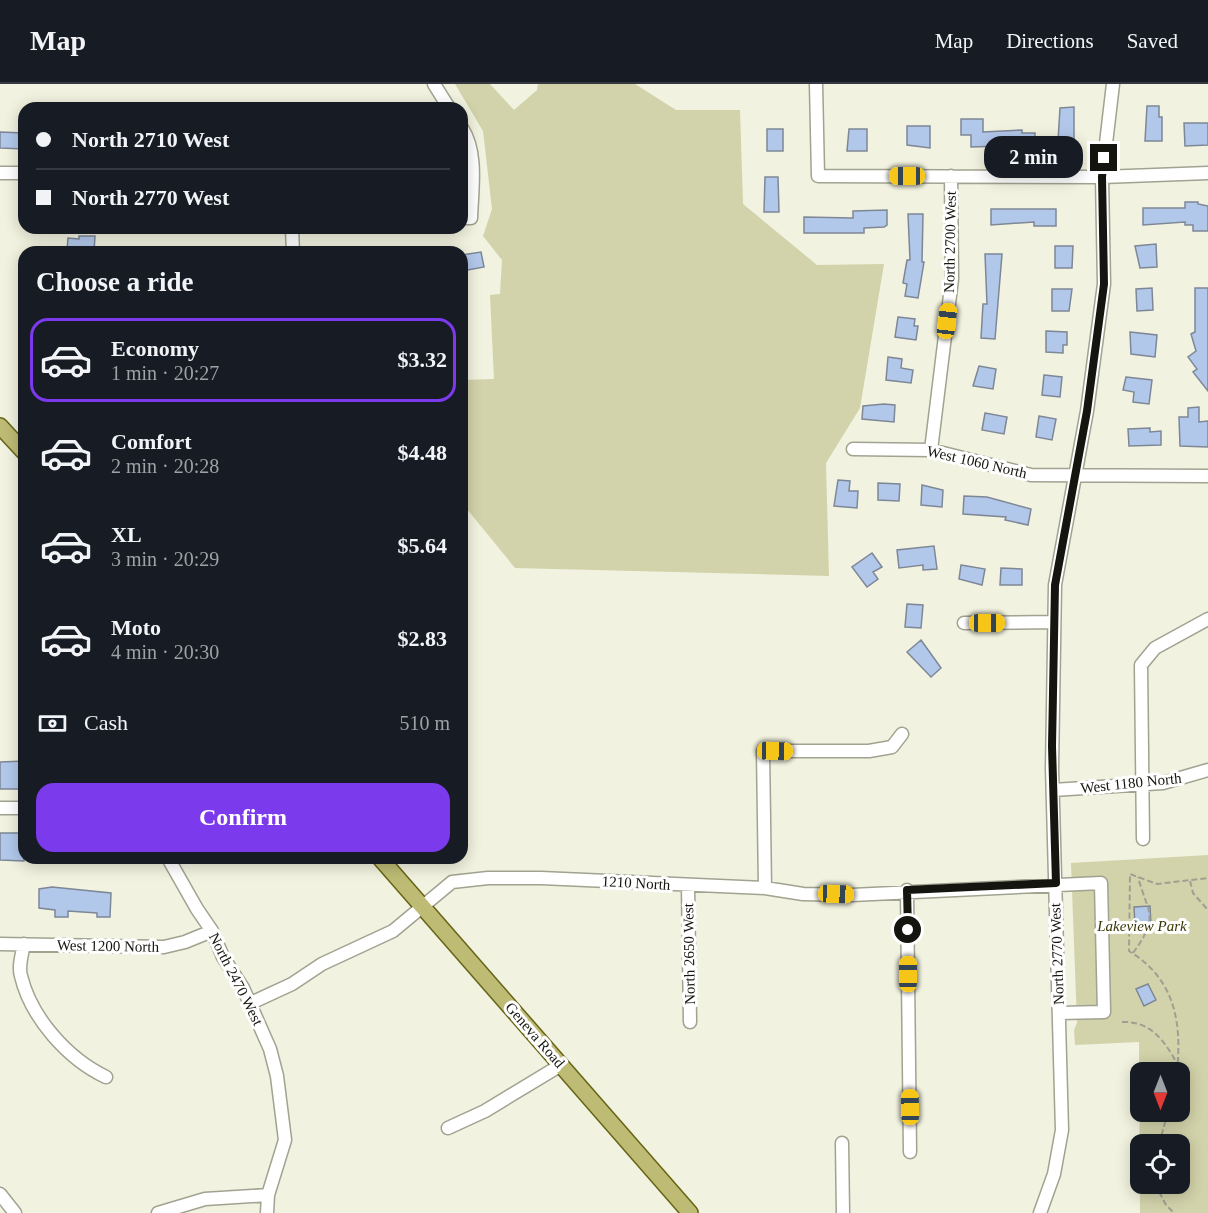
<!DOCTYPE html>
<meta charset="utf-8">
<style>
:root{--surface:#171b24;--page:#242831;--text:#f1f3f6;--muted:#9ea1a6;--line:#363941;--accent:#7c3aed}
body{margin:0;font-family:Georgia,serif;background:var(--page);color:var(--text);height:100vh;display:flex;flex-direction:column;font-size:22px;white-space:nowrap}
*{box-sizing:border-box;margin:0}
p{font-size:20px;color:var(--muted)}
.icon{flex:none;width:33px;height:33px;fill:none;stroke:currentColor;stroke-width:2;stroke-linecap:round;stroke-linejoin:round}
.map{position:relative;flex:1;overflow:hidden}
.side{position:absolute;left:18px;top:162px;width:450px;height:618px;display:flex;flex-direction:column;background:var(--surface);border-radius:18px;box-shadow:0 3px 15px #0003}
.side>*{flex:none}
.top-card{position:absolute;left:18px;top:18px;width:450px;height:132px;border-radius:18px;box-shadow:0 3px 15px #0003;display:grid;align-content:center;height:132px;padding:0 18px;background:var(--surface)}
.needle{width:39px;rotate:180deg}
.fabs{position:absolute;left:1130px;top:978px;display:grid;gap:12px}
.fabs a{display:grid;place-items:center;width:60px;height:60px;border-radius:12px;background:var(--surface);box-shadow:0 3px 15px #0003;font-size:30px}
.end{position:absolute;width:27px;height:27px;margin:-14px;border:8px solid #15150f;background:#fff;box-shadow:0 0 0 3px #fff}
.from{border-radius:50%}
.bubble{position:absolute;height:42px;border-radius:18px;background:var(--surface);box-shadow:0 3px 15px #0003;font-size:20px;font-weight:700;line-height:42px;text-align:center}
.car{position:absolute;width:18px;height:36px;margin:-18px -9px;border-radius:8px;box-shadow:0 0 4px 2px #0007;background:linear-gradient(#f5c518 24%,#345 0 40%,#f5c518 0 76%,#345 0 86%,#f5c518 0)}
.top-card b{display:flex;align-items:center;gap:21px;height:57px;font-size:22px}
.top-card b+b{border-top:2px solid var(--line)}
.top-card i{width:15px;height:15px;background:var(--text)}
ul{padding:0;list-style:none}
li{display:flex;align-items:center;gap:18px;height:84px;margin:0 12px 9px;padding:0 6px;border:3px solid transparent;border-radius:18px}
li div{flex:1}
li b{display:block;font-size:22px}
li em{font-style:normal;font-weight:700}
li.on{border-color:var(--accent)}
li>.icon{width:54px;height:54px;stroke-width:1.5}
h2{padding:0 18px;font-size:27px;line-height:72px}
.pay{display:flex;align-items:center;gap:15px;height:66px;padding:0 18px;font-size:22px}
.pay p{margin-inline-start:auto}
.action{display:flex;gap:12px;margin-top:auto;padding:12px 18px}
.action a{flex:1;height:69px;border-radius:18px;background:var(--accent);color:#fff;font-size:24px;font-weight:700;line-height:69px;text-align:center}
header{display:flex;align-items:center;gap:36px;box-sizing:border-box;height:84px;padding:0 30px;background:var(--surface);border-bottom:2px solid var(--line)}
header strong{font-size:28px}
nav{display:flex;gap:33px;margin-inline-start:auto;font-size:21px}
.map>svg:first-child{display:block}
.green{fill:#d2d3aa;fill-rule:evenodd}
.building{fill:#b2c8eb;stroke:#7e8796;stroke-width:1.5}
.lines{fill:none;stroke-linecap:round;stroke-linejoin:round}
.minor-casing{stroke:#a2a291;stroke-width:15}
.major-casing{stroke:#666415;stroke-width:18}
.path{stroke:#9fa092;stroke-width:2;stroke-dasharray:6 3;stroke-linecap:butt}
.minor{stroke:#fff;stroke-width:12}
.major{stroke:#bdbb74;stroke-width:15}
.route{stroke:#15150f;stroke-width:8}
.labels{text-anchor:middle;dominant-baseline:central;stroke-width:6;stroke-linejoin:round;paint-order:stroke}
.street-label{font-size:15px;fill:#15150f;stroke:#fff}
.park-label{font-size:15px;font-style:italic;fill:#373602;stroke:#fff}
</style>
<header>
<strong>Map</strong>
<nav><a>Map</a><a>Directions</a><a>Saved</a></nav>
</header>
<div class="map">
<svg width="1208" height="1129" viewBox="0 0 1208 1129">
<rect width="100%" height="100%" fill="#f1f2df"/>
<path class="green" d="M455 0H490L514 26 537 6 538 0H635L676 26H740L743 120 817 181 884 180 860 324 826 379 829 492 515 484 462 419V296L494 295 490 211 500 210 502 176 483 152 492 125 483 47Z
M1208 771V1129H1140L1139 958 1075 961 1074 946 1077 939 1071 779ZM1140 988H1179V1028H1140ZM1140 1060H1179V1100H1140Z"/>
<path class="building" d="M1147 22H1159V33H1162V57H1145Z
M1074 23V56L1058 57 1060 24Z
M961 35H983V48L1022 46V49H1035V61L971 63V51H961Z
M1184 39H1208V61L1185 62Z
M907 42H930V64L907 61Z
M767 45H783V67H767Z
M849 45H867V67H847Z
M0 48 24 49V65L0 64Z
M765 93H778L779 128H764Z
M1185 118H1198V120L1208 122V147H1193V141H1185V138L1143 141V124H1185Z
M991 125H1056V142H1034V138L991 141Z
M887 126V141L884 143 864 144V149H804V133L853 134V127Z
M908 130H923L922 178H924L918 214 905 212 907 200 903 199 907 176H910Z
M79 152H95L94 168 67 166 68 154 79 155Z
M1156 160 1157 183 1140 184 1135 162Z
M1055 162H1073L1072 184H1055Z
M481 168 484 183 462 187V171Z
M985 170H1002L995 255 981 254 983 220H987Z
M1152 204 1153 226 1137 227 1136 205Z
M1195 204H1208V307L1193 288 1197 285 1188 273 1196 267 1191 250 1195 248Z
M1052 205H1072L1069 227H1052Z
M898 233 915 235 914 242H918L916 256 895 253Z
M1046 247 1067 248V261H1063V269L1046 268Z
M1130 248 1157 251 1155 273 1131 270Z
M888 273 902 275 901 284 913 286 911 299 886 296Z
M979 282 996 285 993 305 973 302Z
M1044 291 1062 293 1060 313 1042 311Z
M1126 293 1152 296 1149 320 1133 318 1134 308 1123 306Z
M884 320 895 321 894 338 862 335 863 322Z
M1199 323V338L1208 337V363L1180 362 1179 333H1188V324Z
M985 329 1007 333 1004 350 982 346Z
M1039 332 1056 335 1052 356 1036 353Z
M1150 344V348L1161 347V361L1129 362 1128 345Z
M838 396 850 397 849 407H858L857 424 834 422Z
M878 399 900 400 899 417 878 416Z
M922 401 943 406 942 423 921 421Z
M964 412 987 413 1031 425 1028 441 1005 436 1006 433 963 430Z
M934 462 937 485 923 486V481L899 484 897 466Z
M872 469 882 483 873 488 878 495 867 503 852 483Z
M961 481 985 485 982 501 959 495Z
M1001 484 1022 485V501H1000Z
M907 520 923 521 921 544 905 543Z
M921 556 941 584 931 593 907 568Z
M24 677V705H0V678Z
M0 749H24V777L0 776Z
M52 803 111 809 110 833H97V829L68 827V833H55V826L39 824V805Z
M1150 822 1151 841 1135 842 1134 823Z
M1148 900 1156 916 1144 922 1136 905Z"/>
<g class="lines">
<defs>
<path id="minor" d="M434 0 449 24
M816 0 818 92 1102 93 1208 89
M462 44C478 69 472 104 471 134H462
M0 89H24
M292 144 293 168
M853 365 931 366 1031 391 1208 392
M931 366 952 195 951 92
M964 539 1054 538
M1053 706 1163 699 1208 686
M0 724H24
M1143 755 1141 581 1155 564 1208 535
M168 774 197 825 212 847 223 873 243 904 270 965 277 992 285 1056 268 1111 267 1129
M688 802 690 938
M765 804 763 667H869L892 663 902 650
M907 806 910 1068
M0 860 164 863 185 858 212 847
M24 860C22 870 18 883 21 892 31 934 68 975 106 993
M251 919 292 900 322 880 393 847 452 798 488 794H541L765 804 803 810 852 811 1101 799 1104 928 1059 929
M448 1044 485 1027 561 981
M842 1059 843 1129
M0 1110 15 1129
M158 1129 205 1115 268 1111
M1040 1129 1054 1090 1062 1046 1052 684 1055 501 1087 327 1104 200 1102 93 1113 0"/>
<path id="major" d="M0 342 24 368
M380 774 690 1129"/>
</defs>
<use href="#minor" class="minor-casing"/>
<use href="#major" class="major-casing"/>
<path class="path" d="M1190 797 1193 809 1208 826
M1133 869C1160 832 1148 830 1138 793
M1122 938C1152 937 1165 958 1178 981
M1177 988C1182 938 1175 895 1129 867L1130 790 1157 800 1208 794
M1159 1060 1168 1028
M1155 1100 1166 1121 1174 1129"/>
<use href="#minor" class="minor"/>
<use href="#major" class="major"/>
</g>
<g class="lines">
<path class="route" d="M908 846 907 806 1056 799 1052 662 1055 501 1087 327 1104 200 1102 93 1104 74"/>
</g>
<g class="labels">
<g class="street-label">
<text transform="translate(950 158) rotate(-89)">North 2700 West</text>
<text transform="translate(977 378) rotate(13)">West 1060 North</text>
<text transform="translate(1131 699) rotate(-6)">West 1180 North</text>
<text transform="translate(636 799) rotate(3)">1210 North</text>
<text transform="translate(108 862) rotate(1)">West 1200 North</text>
<text transform="translate(689 870) rotate(-91)">North 2650 West</text>
<text transform="translate(1057 870) rotate(-92)">North 2770 West</text>
<text transform="translate(236 895) rotate(63)">North 2470 West</text>
<text transform="translate(535 951) rotate(49)">Geneva Road</text>
</g>
<g class="park-label">
<text x="1142" y="842">Lakeview Park</text>
</g>
</g>
</svg>
<div class="fabs">
<a><svg class="needle" viewBox="-14 -14 28 28"><path d="M0-13l5 13h-10z" fill="#e53935"/><path d="M0 13l5-13h-10z" fill="#9ea1a6"/></svg></a>
<a><svg class="icon" aria-label="locate" viewBox="0 0 24 24"><circle cx="12" cy="12" r="6"/><path d="M12 2v4M12 18v4M2 12h4M18 12h4"/></svg></a>
</div>
<i class="end from" style="left:908px;top:846px"></i>
<i class="end" style="left:1104px;top:74px"></i>
<div class="bubble" style="left:984px;top:52px;width:99px">2 min</div>
<i class="car" style="left:907px;top:92px;rotate:270deg"></i>
<i class="car" style="left:947px;top:237px;rotate:7deg"></i>
<i class="car" style="left:987px;top:539px;rotate:90deg"></i>
<i class="car" style="left:775px;top:667px;rotate:91deg"></i>
<i class="car" style="left:836px;top:810px;rotate:92deg"></i>
<i class="car" style="left:908px;top:890px;rotate:0deg"></i>
<i class="car" style="left:910px;top:1023px;rotate:359deg"></i>
<div class="top-card">
<b><i class="from"></i>North 2710 West</b>
<b><i></i>North 2770 West</b>
</div>
<section class="side">
<h2>Choose a ride</h2>
<ul>
<li class="on"><svg class="icon" aria-label="car" viewBox="0 0 24 24"><path d="M5 17H2v-5l4-1 3-4h7l3 4 3 1v5h-3M9 17h6M6 11h13"/><circle cx="7" cy="17" r="2"/><circle cx="17" cy="17" r="2"/></svg><div><b>Economy</b><p>1 min · 20:27</p></div><em>$3.32</em></li>
<li><svg class="icon" aria-label="car" viewBox="0 0 24 24"><path d="M5 17H2v-5l4-1 3-4h7l3 4 3 1v5h-3M9 17h6M6 11h13"/><circle cx="7" cy="17" r="2"/><circle cx="17" cy="17" r="2"/></svg><div><b>Comfort</b><p>2 min · 20:28</p></div><em>$4.48</em></li>
<li><svg class="icon" aria-label="car" viewBox="0 0 24 24"><path d="M5 17H2v-5l4-1 3-4h7l3 4 3 1v5h-3M9 17h6M6 11h13"/><circle cx="7" cy="17" r="2"/><circle cx="17" cy="17" r="2"/></svg><div><b>XL</b><p>3 min · 20:29</p></div><em>$5.64</em></li>
<li><svg class="icon" aria-label="car" viewBox="0 0 24 24"><path d="M5 17H2v-5l4-1 3-4h7l3 4 3 1v5h-3M9 17h6M6 11h13"/><circle cx="7" cy="17" r="2"/><circle cx="17" cy="17" r="2"/></svg><div><b>Moto</b><p>4 min · 20:30</p></div><em>$2.83</em></li>
</ul>
<div class="pay"><svg class="icon" aria-label="cash" viewBox="0 0 24 24"><path d="M3 7h18v10H3z"/><circle cx="12" cy="12" r="2"/></svg>Cash<p>510 m</p></div>
<div class="action"><a>Confirm</a></div>
</section>
</div>
